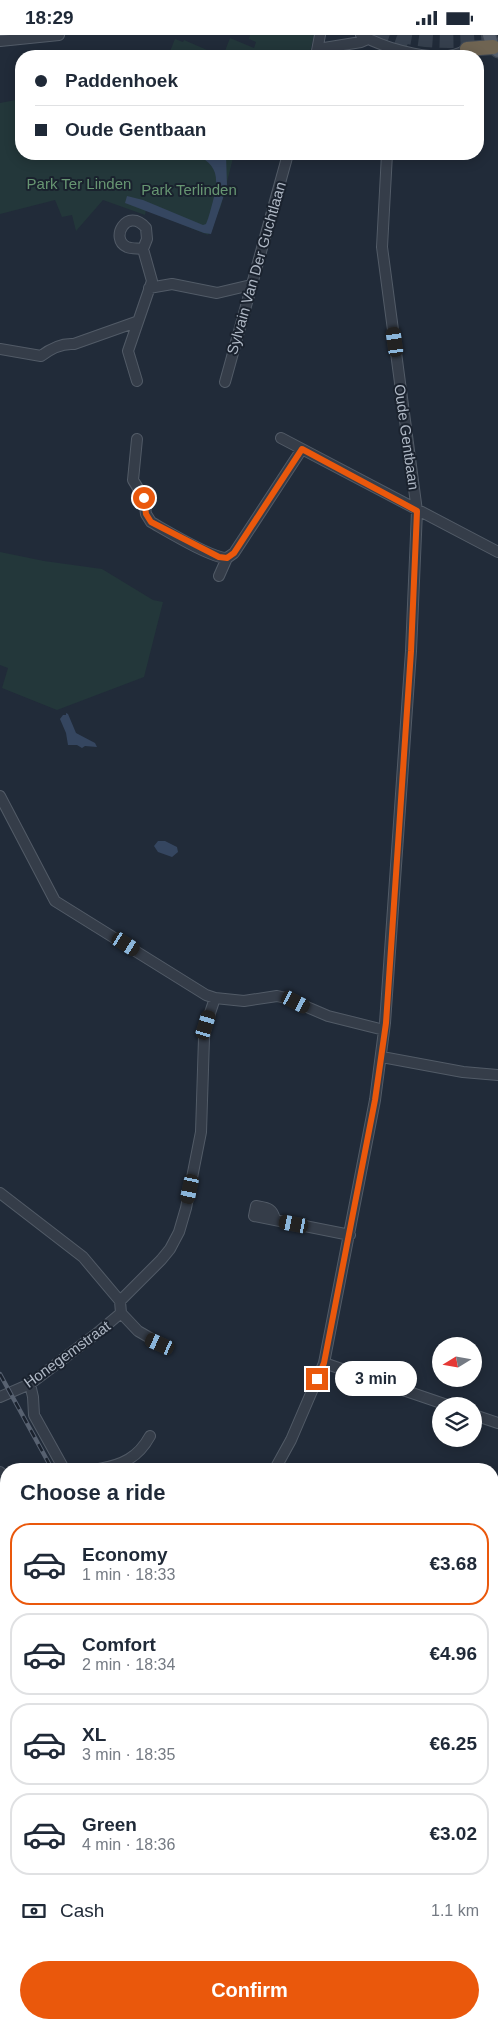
<!DOCTYPE html>
<meta charset="utf-8">
<style>
:root{--surface:#fff;--page:#f2f2f3;--text:#1f2937;--muted:#747a83;--line:#e0e1e3;--accent:#ea580c}
body{margin:0;font-family:Arial,sans-serif;background:var(--page);color:var(--text);height:100vh;display:flex;flex-direction:column;font-size:19px;white-space:nowrap}
*{box-sizing:border-box;margin:0}
p{font-size:16px;color:var(--muted)}
.icon{flex:none;width:28px;height:28px;fill:none;stroke:currentColor;stroke-width:2;stroke-linecap:round;stroke-linejoin:round}
.map{position:relative;flex:1;overflow:hidden}
.side{position:absolute;left:0px;top:1428px;width:499px;height:566px;display:flex;flex-direction:column;background:var(--surface);border-radius:20px 20px 0 0;box-shadow:0 2px 12px #0003}
.side>*{flex:none}
.banner{position:absolute;left:15px;top:15px;width:469px;height:110px;border-radius:20px;box-shadow:0 2px 12px #0003;display:grid;align-content:center;height:110px;padding:0 20px;background:var(--surface)}
.needle{width:32px;rotate:259deg}
.fabs{position:absolute;left:432px;top:1302px;display:grid;gap:10px}
.fabs a{display:grid;place-items:center;width:50px;height:50px;border-radius:50%;background:var(--surface);box-shadow:0 2px 12px #0003;font-size:25px}
.end{position:absolute;width:22px;height:22px;margin:-11px;border:6px solid #ea580c;background:#fff;box-shadow:0 0 0 2px #fff}
.from{border-radius:50%}
.bubble{position:absolute;height:35px;border-radius:18px;background:var(--surface);box-shadow:0 2px 12px #0003;font-size:16px;font-weight:700;line-height:35px;text-align:center}
.car{position:absolute;width:15px;height:30px;margin:-15px -8px;border-radius:6px;box-shadow:0 0 4px 1px #0007;background:linear-gradient(#222 24%,#8ab4d8 0 40%,#222 0 76%,#8ab4d8 0 86%,#222 0)}
.banner b{display:flex;align-items:center;gap:18px;height:48px;font-size:19px}
.banner b+b{border-top:1px solid var(--line)}
.banner i{width:12px;height:12px;background:var(--text)}
ul{padding:0;list-style:none}
li{display:flex;align-items:center;gap:15px;height:82px;margin:0 10px 8px;padding:0 10px;border:2px solid var(--line);border-radius:20px}
li div{flex:1}
li b{display:block;font-size:19px}
li em{font-style:normal;font-weight:700}
li.current{border-color:var(--accent)}
li>.icon{width:45px;height:45px;stroke-width:1.5}
h2{padding:0 20px;font-size:22px;line-height:60px}
.pay{display:flex;align-items:center;gap:12px;height:55px;padding:0 20px;font-size:19px}
.pay p{margin-inline-start:auto}
.button{display:flex;gap:10px;margin-top:auto;padding:10px 20px}
.button a{flex:1;height:58px;border-radius:30px;background:var(--accent);color:#fff;font-size:20px;font-weight:700;line-height:58px;text-align:center}
.status{display:flex;justify-content:space-between;align-items:center;height:35px;padding:0 25px;background:var(--surface);direction:ltr}
.status svg{height:14px;fill:currentColor}
.map>svg:first-child{display:block}
.green{fill:#23373a}
.water{fill:#354660}
.lines{fill:none;stroke-linecap:round;stroke-linejoin:round}
.highway-tunnel{stroke:#36404e;stroke-width:14;stroke-dasharray:14 7;stroke-linecap:butt}
.minor-casing{stroke:#525b67;stroke-width:12}
.major-casing{stroke:#3e4652;stroke-width:15}
.highway-casing{stroke:#3f4854;stroke-width:16}
.minor{stroke:#353d49;stroke-width:10}
.major{stroke:#535c69;stroke-width:12}
.highway{stroke:#6f6452;stroke-width:14}
.rail-casing{stroke:#576170;stroke-width:4.5}
.rail{stroke:#1a222e;stroke-width:2.5;stroke-dasharray:8;stroke-linecap:butt}
.route{stroke:#ea580c;stroke-width:6}
.labels{text-anchor:middle;dominant-baseline:central;stroke-width:4;stroke-linejoin:round;paint-order:stroke}
.park-label{font-size:15px;fill:#679672;stroke:#1a222e}
.street-label{font-size:15px;fill:#afb8c5;stroke:#1a222e}
</style>
<div class="status"><b>18:29</b><svg viewBox="0 0 49 12"><path d="M0 12V9h3v3zM5 12V6h3v6zM10 12V3h3v9zM15 12V0h3v12zM26 1h20v11H26zM47 4h2v5h-2z"/></svg></div>
<div class="map">
<svg width="498" height="1993" viewBox="0 0 498 1993">
<rect width="100%" height="100%" fill="#212b39"/>
<path class="green" d="M250 0H314L309 21H223L230 3 254 13 256 7 249 4Z
M175 4 183 7 184 5 221 21H168Z
M21 64V119H234L221 171 208 200 154 178 146 175 145 180 103 165 76 196 72 180 62 182 55 165 0 179V68Z
M0 517 44 526 102 534 153 565 163 567 144 642 57 675 2 653 8 633 0 630Z
M6 1595V1637L0 1641V1602Z
M493 1920 498 1924V1993L489 1988C483 1993 468 1993 458 1988H492Z
M0 1921 6 1931V1988H83L91 1993H0Z"/>
<path class="water" d="M195 119H226L227 151 211 199 204 198 125 168 127 161 143 165 203 190 206 189C209 182 211 173 213 166 219 142 218 130 195 119Z
M66 678 68 679 76 698 95 708 97 712 85 711 82 713 77 710H68L66 698 60 684 63 680H66Z
M158 806H165L177 812 178 817 172 822 158 817 154 811Z"/>
<g class="lines">
<path class="highway-tunnel" d="M375 0 407 11
M398 0C434 9 462 6 498 3"/>
<defs>
<path id="minor" d="M361 0C384 13 443 32 467 14
M0 6 59 0
M318 14 361 7 368 4
M316 21 320 0
M149 253 172 249 217 258 251 250
M0 314 41 321C50 314 62 308 74 309L136 287
M137 346 128 316 152 246 143 214C138 213 132 214 127 212 109 204 127 171 146 193L147 204 143 214
M225 347 288 119
M281 403 498 517
M137 404 133 445 144 463 146 479 151 487C167 496 211 523 227 523
M219 541 227 523 234 518 302 414
M0 761 55 866 206 960 215 963 244 966 277 961 286 963 328 981 384 995
M382 1022 463 1037 498 1040
M0 1158 83 1222 120 1266
M275 1185C273 1173 267 1173 256 1171L254 1181 350 1200
M120 1266 161 1225 170 1214 179 1197 186 1173 201 1097 204 1003 206 990 215 963
M121 1278 138 1296 164 1311
M324 1328 450 1371
M30 1349 33 1362 34 1380 64 1434
M0 1362 30 1349 96 1299 121 1278 120 1266
M474 1380 498 1388
M99 1434C122 1430 138 1423 150 1401
M275 1434 291 1405 324 1328 375 1065 385 988 411 616 417 476 382 212 387 119
M0 1437 6 1443
M0 1707H5L6 1710
M0 1900 6 1901
M185 1988 193 1993"/>
<path id="major" d="M489 0 493 12 498 16
M492 1855 498 1851
M388 1993 393 1988"/>
<path id="highway" d="M467 14 493 12"/>
</defs>
<use href="#minor" class="minor-casing"/>
<use href="#major" class="major-casing"/>
<use href="#highway" class="highway-casing"/>
<use href="#minor" class="minor"/>
<use href="#major" class="major"/>
<use href="#highway" class="highway"/>
<defs>
<path id="rail" d="M0 1339 52 1434
M283 1988 285 1993"/>
</defs>
<use href="#rail" class="rail-casing"/>
<use href="#rail" class="rail"/>
</g>
<g class="lines">
<path class="route" d="M144 463 146 479 151 487 219 522 227 523 234 518 302 414 417 476 411 616 386 988 375 1065 324 1328 317 1344"/>
</g>
<g class="labels">
<g class="park-label">
<text x="79" y="148">Park Ter Linden</text>
<text x="189" y="154">Park Terlinden</text>
</g>
<g class="street-label">
<text transform="translate(256 233) rotate(-74)">Sylvain Van Der Guchtlaan</text>
<text transform="translate(407 402) rotate(82)">Oude Gentbaan</text>
<text transform="translate(67 1319) rotate(-36)">Honegemstraat</text>
</g>
</g>
</svg>
<div class="fabs">
<a><svg class="needle" viewBox="-14 -14 28 28"><path d="M0-13l5 13h-10z" fill="#e53935"/><path d="M0 13l5-13h-10z" fill="#747a83"/></svg></a>
<a><svg class="icon" aria-label="layers" viewBox="0 0 24 24"><path d="M12 4l9 5-9 5-9-5zM3 14l9 5 9-5"/></svg></a>
</div>
<i class="end from" style="left:144px;top:463px"></i>
<i class="end" style="left:317px;top:1344px"></i>
<div class="bubble" style="left:335px;top:1326px;width:82px">3 min</div>
<i class="car" style="left:395px;top:307px;rotate:352deg"></i>
<i class="car" style="left:126px;top:909px;rotate:122deg"></i>
<i class="car" style="left:296px;top:967px;rotate:117deg"></i>
<i class="car" style="left:206px;top:990px;rotate:17deg"></i>
<i class="car" style="left:190px;top:1154px;rotate:192deg"></i>
<i class="car" style="left:294px;top:1189px;rotate:281deg"></i>
<i class="car" style="left:160px;top:1309px;rotate:294deg"></i>
<div class="banner">
<b><i class="from"></i>Paddenhoek</b>
<b><i></i>Oude Gentbaan</b>
</div>
<section class="side">
<h2>Choose a ride</h2>
<ul>
<li class="current"><svg class="icon" aria-label="car" viewBox="0 0 24 24"><path d="M5 17H2v-5l4-1 3-4h7l3 4 3 1v5h-3M9 17h6M6 11h13"/><circle cx="7" cy="17" r="2"/><circle cx="17" cy="17" r="2"/></svg><div><b>Economy</b><p>1 min · 18:33</p></div><em>€3.68</em></li>
<li><svg class="icon" aria-label="car" viewBox="0 0 24 24"><path d="M5 17H2v-5l4-1 3-4h7l3 4 3 1v5h-3M9 17h6M6 11h13"/><circle cx="7" cy="17" r="2"/><circle cx="17" cy="17" r="2"/></svg><div><b>Comfort</b><p>2 min · 18:34</p></div><em>€4.96</em></li>
<li><svg class="icon" aria-label="car" viewBox="0 0 24 24"><path d="M5 17H2v-5l4-1 3-4h7l3 4 3 1v5h-3M9 17h6M6 11h13"/><circle cx="7" cy="17" r="2"/><circle cx="17" cy="17" r="2"/></svg><div><b>XL</b><p>3 min · 18:35</p></div><em>€6.25</em></li>
<li><svg class="icon" aria-label="car" viewBox="0 0 24 24"><path d="M5 17H2v-5l4-1 3-4h7l3 4 3 1v5h-3M9 17h6M6 11h13"/><circle cx="7" cy="17" r="2"/><circle cx="17" cy="17" r="2"/></svg><div><b>Green</b><p>4 min · 18:36</p></div><em>€3.02</em></li>
</ul>
<div class="pay"><svg class="icon" aria-label="cash" viewBox="0 0 24 24"><path d="M3 7h18v10H3z"/><circle cx="12" cy="12" r="2"/></svg>Cash<p>1.1 km</p></div>
<div class="button"><a>Confirm</a></div>
</section>
</div>
